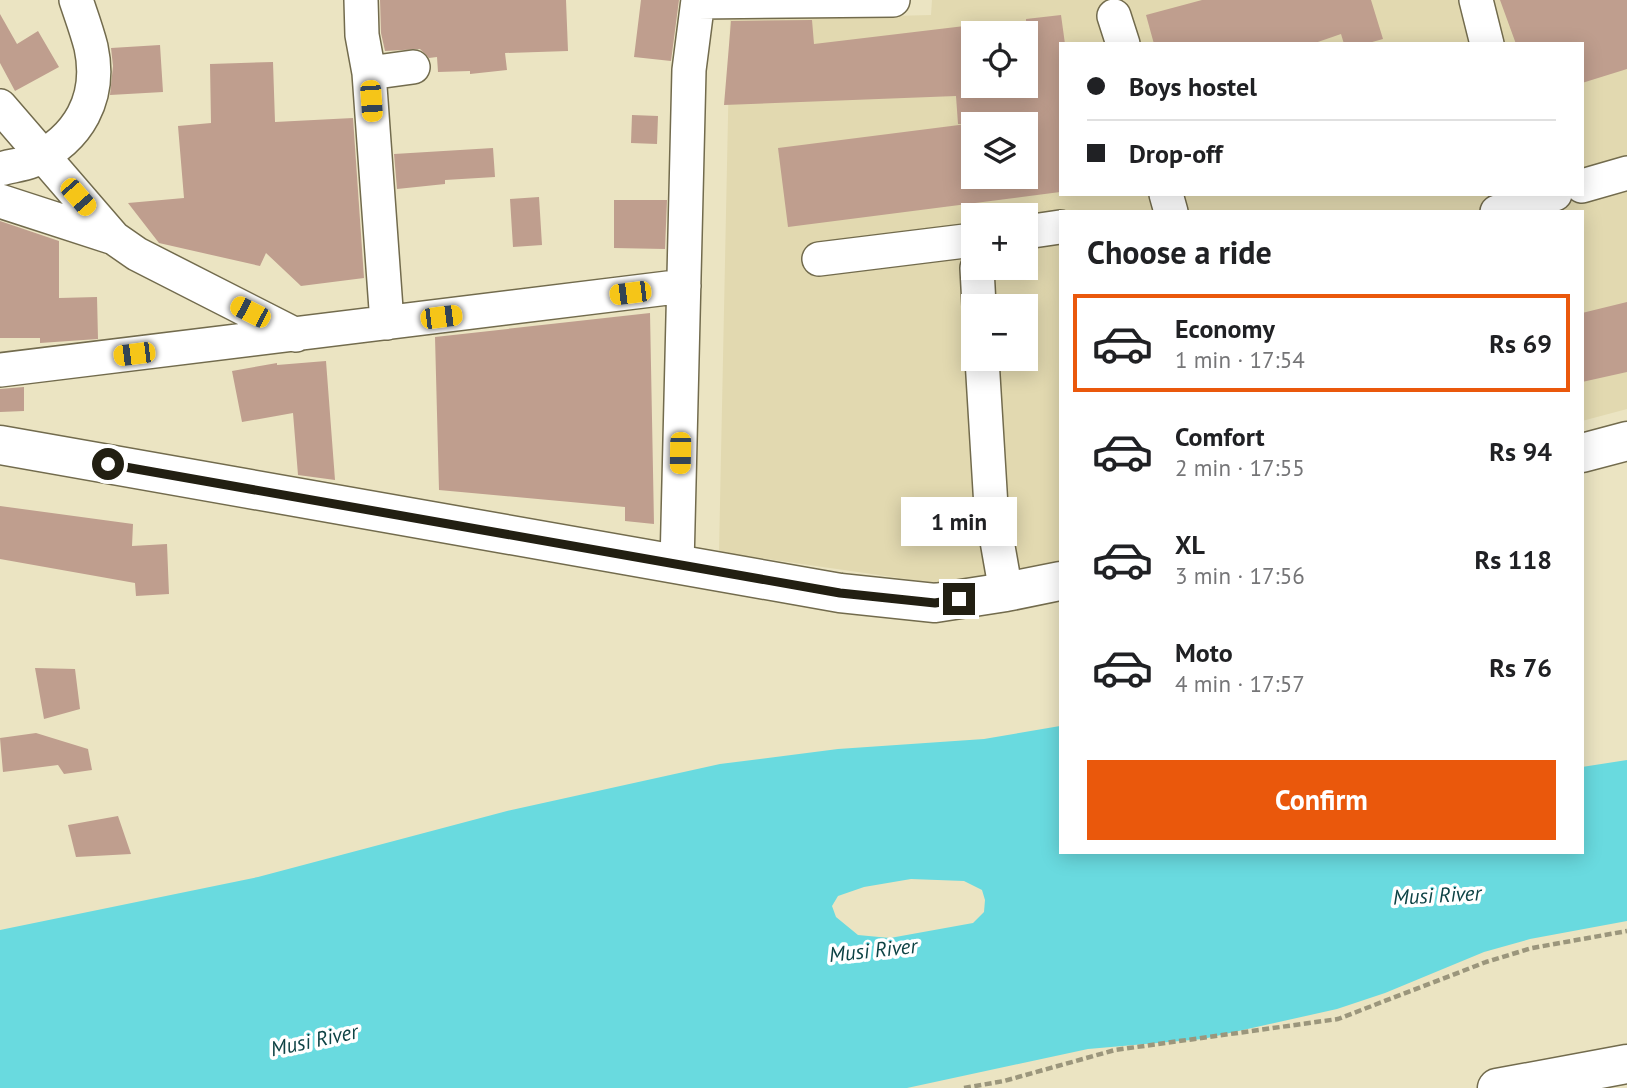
<!DOCTYPE html>
<meta charset="utf-8">
<style>
:root{--surface:#fff;--page:#f2f2f2;--text:#202124;--muted:#757577;--line:#e0e0e0;--accent:#ea580c}
body{margin:0;font-family:"PT Sans",sans-serif;background:var(--page);color:var(--text);height:100vh;display:flex;flex-direction:column;font-size:26px;white-space:nowrap}
*{box-sizing:border-box;margin:0}
p{font-size:23px;color:var(--muted)}
.icon{flex:none;width:38px;height:38px;fill:none;stroke:currentColor;stroke-width:2;stroke-linecap:round;stroke-linejoin:round}
.map{position:relative;flex:1;overflow:hidden}
.drawer{position:absolute;left:1059px;top:210px;width:525px;height:644px;display:flex;flex-direction:column;background:var(--surface);border-radius:0px;box-shadow:0 4px 18px #0003}
.drawer>*{flex:none}
.banner{position:absolute;left:1059px;top:42px;width:525px;height:154px;border-radius:0px;box-shadow:0 4px 18px #0003;display:grid;align-content:center;height:154px;padding:0 28px;background:var(--surface)}
.fabs{position:absolute;left:961px;top:21px;display:grid;gap:14px}
.fabs a{display:grid;place-items:center;width:77px;height:77px;border-radius:0px;background:var(--surface);box-shadow:0 4px 18px #0003;font-size:35px}
.end{position:absolute;width:32px;height:32px;margin:-16px;border:9px solid #221f12;background:#fff;box-shadow:0 0 0 4px #fff}
.from{border-radius:50%}
.bubble{position:absolute;height:49px;border-radius:0px;background:var(--surface);box-shadow:0 4px 18px #0003;font-size:23px;font-weight:700;line-height:49px;text-align:center}
.car{position:absolute;width:21px;height:42px;margin:-21px -10px;border-radius:9px;box-shadow:0 0 5px 2px #0007;background:linear-gradient(#f5c518 24%,#345 0 40%,#f5c518 0 76%,#345 0 86%,#f5c518 0)}
.banner b{display:flex;align-items:center;gap:24px;height:66px;font-size:26px}
.banner b+b{border-top:2px solid var(--line)}
.banner i{width:18px;height:18px;background:var(--text)}
ul{padding:0;list-style:none}
li{display:flex;align-items:center;gap:21px;height:98px;margin:0 14px 10px;padding:0 14px;border:4px solid transparent;border-radius:0px}
li div{flex:1}
li b{display:block;font-size:26px}
li em{font-style:normal;font-weight:700}
li.active{border-color:var(--accent)}
li>.icon{width:63px;height:63px;stroke-width:1.5}
h2{padding:0 28px;font-size:32px;line-height:84px}
.primary-button{display:flex;gap:14px;margin-top:auto;padding:14px 28px}
.primary-button a{flex:1;height:80px;border-radius:0px;background:var(--accent);color:#fff;font-size:28px;font-weight:700;line-height:80px;text-align:center}
.map>svg:first-child{display:block}
.built{fill:#e2d9b0;fill-rule:evenodd}
.water{fill:#69dadf;fill-rule:evenodd}
.building{fill:#bf9e8e;fill-rule:evenodd}
.lines{fill:none;stroke-linecap:round;stroke-linejoin:round}
.minor-casing{stroke:#726b4d;stroke-width:36}
.major-casing{stroke:#726b4d;stroke-width:41}
.highway-casing{stroke:#726b4d;stroke-width:41}
.path{stroke:#9b967c;stroke-width:4.5;stroke-dasharray:7 3.5;stroke-linecap:butt}
.minor{stroke:#fff;stroke-width:33}
.major{stroke:#fff;stroke-width:38}
.highway{stroke:#fff;stroke-width:38}
.route{stroke:#221f12;stroke-width:9}
.labels{text-anchor:middle;dominant-baseline:central;stroke-width:7;stroke-linejoin:round;paint-order:stroke}
.water-label{font-size:21px;font-style:italic;fill:#0e4345;stroke:#fff}
</style>
<div class="map">
<svg width="1627" height="1088" viewBox="0 0 1627 1088">
<rect width="100%" height="100%" fill="#ebe4c2"/>
<path class="built" d="M932 0H1627V409L1582 421V212H1060V563L969 588 719 552 730 20 931 15ZM973 33H1026V86H973ZM1060 44H1582V194H1060ZM973 124H1026V177H973ZM973 215H1026V268H973ZM973 306H1026V359H973Z"/>
<path class="water" d="M1060 726V852H1582V767L1627 760V921L1530 939 1484 952 1385 993 1337 1009 1203 1039 1088 1049 907 1088H0V930L258 877 507 811 720 764 838 749 984 739ZM911 879 964 881 982 890 985 900 984 912 973 923 890 938 858 935 836 917 832 906 838 896 864 887Z"/>
<path class="building" d="M380 0H566L568 51 505 53 507 70 470 74V71L438 72 437 57 429 58 420 49 385 51 381 33Z
M641 0H679L671 61 634 57Z
M1202 0H1371L1383 39 1365 44H1344L1341 34 1312 44H1154L1146 15Z
M1500 0H1627V69L1582 83V44H1516Z
M0 14 17 44 38 31 59 67 15 91 0 63Z
M1061 15 1065 44H1060V192L788 227 778 148 967 124H958L956 96 724 105 731 21 812 20 814 44 973 25V86H1026V19ZM973 124H1026V177H973Z
M160 45 163 92 110 95 113 66 111 48Z
M273 62 275 122 353 118 364 278 301 286 266 253 260 266 159 243 128 203 184 198 178 126 211 123 210 64Z
M632 115 658 116 657 144 631 143Z
M493 148 495 177 445 180V184L397 189 394 154Z
M539 197 542 245 513 247 510 199Z
M614 200H667L665 249 614 248Z
M0 221 59 241V298L97 297 98 339 40 343V338H0Z
M1627 302V372L1582 382V313Z
M650 313 654 524 625 521V507L439 490 435 337Z
M326 361 335 480 298 475 293 413 242 422 232 371 277 363V365Z
M24 387V411L0 412V389Z
M0 506 133 524 132 546 167 544 169 594 136 596 135 583 0 559Z
M35 668 75 669 80 709 44 719Z
M36 733 88 749 92 770 64 774 58 765 3 772 0 738Z
M118 816 131 854 76 857 68 825Z"/>
<g class="lines">
<defs>
<path id="minor" d="M361 0 362 35 369 73 387 323
M1476 0 1487 44
M698 2 893 0
M1114 16 1123 44
M369 73 413 67
M0 106 114 238
M0 169C10 166 22 165 32 161 79 139 102 98 91 47 87 31 81 15 76 0
M1582 186 1627 173
M1166 194 1171 212
M0 201 114 238 137 254 296 335
M1497 212 1555 194
M1026 232 1060 227
M819 259 973 240
M977 268 979 306
M982 359 991 507 1006 592
M0 370 684 286
M677 565 689 70 698 0"/>
<path id="major" d="M0 445 840 593 935 603 1006 592 1060 581
M1582 453 1627 441"/>
<path id="highway" d="M1497 1088 1627 1064"/>
</defs>
<use href="#minor" class="minor-casing"/>
<use href="#major" class="major-casing"/>
<use href="#highway" class="highway-casing"/>
<path class="path" d="M964 1088 1004 1081 1115 1050 1338 1019 1486 962 1532 948 1627 931"/>
<use href="#minor" class="minor"/>
<use href="#major" class="major"/>
<use href="#highway" class="highway"/>
</g>
<g class="lines">
<path class="route" d="M108 464 840 593 935 603 959 599"/>
</g>
<g class="labels">
<g class="water-label">
<text transform="translate(1437 895) rotate(-3)">Musi River</text>
<text transform="translate(873 950) rotate(-6)">Musi River</text>
<text transform="translate(314 1040) rotate(-12)">Musi River</text>
</g>
</g>
</svg>
<div class="fabs">
<a><svg class="icon" aria-label="locate" viewBox="0 0 24 24"><circle cx="12" cy="12" r="6"/><path d="M12 2v4M12 18v4M2 12h4M18 12h4"/></svg></a>
<a><svg class="icon" aria-label="layers" viewBox="0 0 24 24"><path d="M12 4l9 5-9 5-9-5zM3 14l9 5 9-5"/></svg></a>
<a>+</a>
<a>−</a>
</div>
<i class="end from" style="left:108px;top:464px"></i>
<i class="end" style="left:959px;top:599px"></i>
<div class="bubble" style="left:901px;top:497px;width:116px">1 min</div>
<i class="car" style="left:371px;top:101px;rotate:176deg"></i>
<i class="car" style="left:78px;top:197px;rotate:139deg"></i>
<i class="car" style="left:630px;top:293px;rotate:263deg"></i>
<i class="car" style="left:250px;top:312px;rotate:297deg"></i>
<i class="car" style="left:441px;top:317px;rotate:83deg"></i>
<i class="car" style="left:134px;top:354px;rotate:263deg"></i>
<i class="car" style="left:680px;top:453px;rotate:181deg"></i>
<div class="banner">
<b><i class="from"></i>Boys hostel</b>
<b><i></i>Drop-off</b>
</div>
<section class="drawer">
<h2>Choose a ride</h2>
<ul>
<li class="active"><svg class="icon" aria-label="car" viewBox="0 0 24 24"><path d="M5 17H2v-5l4-1 3-4h7l3 4 3 1v5h-3M9 17h6M6 11h13"/><circle cx="7" cy="17" r="2"/><circle cx="17" cy="17" r="2"/></svg><div><b>Economy</b><p>1 min · 17:54</p></div><em>Rs 69</em></li>
<li><svg class="icon" aria-label="car" viewBox="0 0 24 24"><path d="M5 17H2v-5l4-1 3-4h7l3 4 3 1v5h-3M9 17h6M6 11h13"/><circle cx="7" cy="17" r="2"/><circle cx="17" cy="17" r="2"/></svg><div><b>Comfort</b><p>2 min · 17:55</p></div><em>Rs 94</em></li>
<li><svg class="icon" aria-label="car" viewBox="0 0 24 24"><path d="M5 17H2v-5l4-1 3-4h7l3 4 3 1v5h-3M9 17h6M6 11h13"/><circle cx="7" cy="17" r="2"/><circle cx="17" cy="17" r="2"/></svg><div><b>XL</b><p>3 min · 17:56</p></div><em>Rs 118</em></li>
<li><svg class="icon" aria-label="car" viewBox="0 0 24 24"><path d="M5 17H2v-5l4-1 3-4h7l3 4 3 1v5h-3M9 17h6M6 11h13"/><circle cx="7" cy="17" r="2"/><circle cx="17" cy="17" r="2"/></svg><div><b>Moto</b><p>4 min · 17:57</p></div><em>Rs 76</em></li>
</ul>
<div class="primary-button"><a>Confirm</a></div>
</section>
</div>
